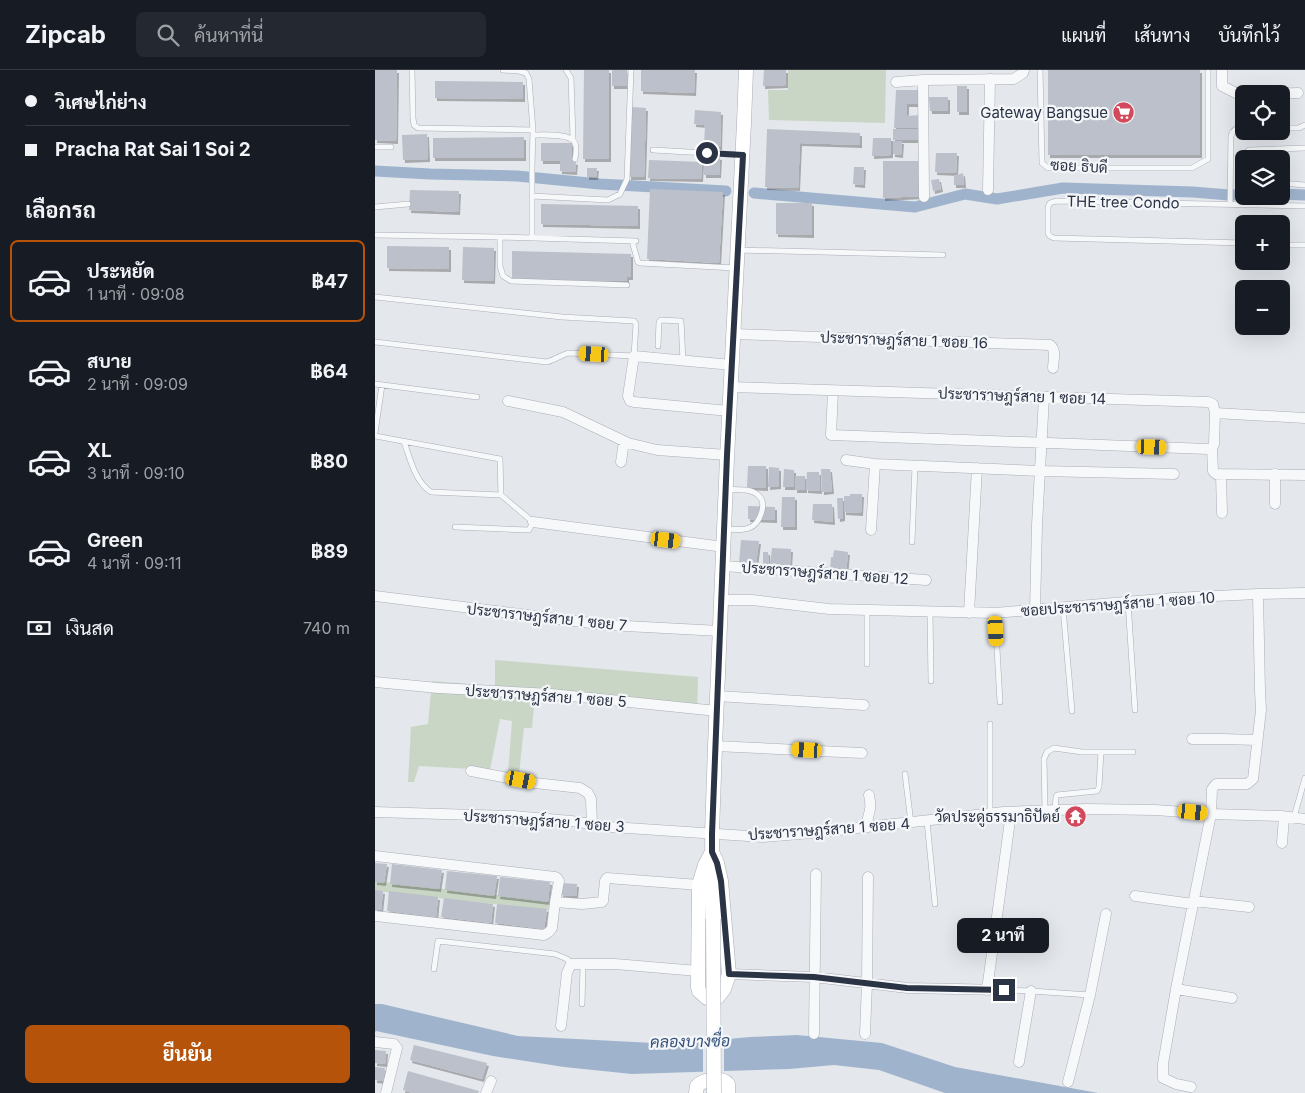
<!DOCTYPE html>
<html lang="th">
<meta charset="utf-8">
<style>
:root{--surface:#171b24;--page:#242831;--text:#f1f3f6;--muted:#9ea1a6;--line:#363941;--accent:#b45309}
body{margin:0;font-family:Inter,Sarabun,sans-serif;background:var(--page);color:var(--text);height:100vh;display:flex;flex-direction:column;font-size:19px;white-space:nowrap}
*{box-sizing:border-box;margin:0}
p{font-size:16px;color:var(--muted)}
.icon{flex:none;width:28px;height:28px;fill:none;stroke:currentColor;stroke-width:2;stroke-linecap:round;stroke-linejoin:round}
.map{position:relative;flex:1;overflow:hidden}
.sheet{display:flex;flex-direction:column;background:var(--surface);width:375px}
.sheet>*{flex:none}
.banner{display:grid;align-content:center;height:110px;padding:0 25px;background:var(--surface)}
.buttons{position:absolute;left:860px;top:15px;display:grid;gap:10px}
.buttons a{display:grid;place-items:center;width:55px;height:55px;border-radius:8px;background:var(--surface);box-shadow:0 5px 20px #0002;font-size:25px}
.end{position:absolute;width:22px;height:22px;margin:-11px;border:6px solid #2b3445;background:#fff;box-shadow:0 0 0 2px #fff}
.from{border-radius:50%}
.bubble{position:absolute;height:35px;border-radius:8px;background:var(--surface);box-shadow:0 5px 20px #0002;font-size:16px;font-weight:700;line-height:35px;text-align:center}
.car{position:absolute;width:15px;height:30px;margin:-15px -8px;border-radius:6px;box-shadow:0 0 4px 1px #0007;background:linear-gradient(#f5c518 24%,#345 0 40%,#f5c518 0 76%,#345 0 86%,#f5c518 0)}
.banner b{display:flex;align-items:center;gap:18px;height:48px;font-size:19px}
.banner b+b{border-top:1px solid var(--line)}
.banner i{width:12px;height:12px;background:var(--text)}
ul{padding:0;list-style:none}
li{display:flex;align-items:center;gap:15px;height:82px;margin:0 10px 8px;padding:0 15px;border:2px solid transparent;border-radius:8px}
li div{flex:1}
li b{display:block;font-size:19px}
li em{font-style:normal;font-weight:700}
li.on{border-color:var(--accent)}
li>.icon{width:45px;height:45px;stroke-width:1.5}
h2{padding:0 25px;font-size:22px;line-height:60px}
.pay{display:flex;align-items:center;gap:12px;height:55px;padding:0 25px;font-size:19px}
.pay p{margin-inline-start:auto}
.cta{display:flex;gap:10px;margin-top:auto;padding:10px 25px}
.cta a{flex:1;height:58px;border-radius:8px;background:var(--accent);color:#fff;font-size:20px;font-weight:700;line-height:58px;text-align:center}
header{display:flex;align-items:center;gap:30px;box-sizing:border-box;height:70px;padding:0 25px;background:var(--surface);border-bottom:1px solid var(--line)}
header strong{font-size:24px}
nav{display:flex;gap:28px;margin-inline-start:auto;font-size:18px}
.search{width:350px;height:45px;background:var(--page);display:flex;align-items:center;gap:12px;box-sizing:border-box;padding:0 18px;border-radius:8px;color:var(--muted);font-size:19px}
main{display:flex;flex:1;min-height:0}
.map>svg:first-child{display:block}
.green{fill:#c9d6c5}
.water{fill:#9fb4cc}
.pier{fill:#e4e7ec}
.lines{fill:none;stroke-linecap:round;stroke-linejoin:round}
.canal{stroke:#9fb4cc;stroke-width:11}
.building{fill:#bbc0ca;filter:url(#shadow)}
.lane-casing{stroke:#a9aeb7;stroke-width:6}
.street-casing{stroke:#a9aeb7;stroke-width:11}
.secondary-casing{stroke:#a9aeb7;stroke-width:15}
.lane{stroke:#f7f8fa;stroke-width:5}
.street{stroke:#f7f8fa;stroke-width:10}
.secondary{stroke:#fff;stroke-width:14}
.secondary-bridge-casing{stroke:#a9aeb7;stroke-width:15;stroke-linecap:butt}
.secondary-bridge{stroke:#fff;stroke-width:14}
.route{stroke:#2b3445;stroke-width:6}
.labels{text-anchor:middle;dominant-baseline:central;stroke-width:4.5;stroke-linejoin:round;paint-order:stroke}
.poi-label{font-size:15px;fill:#2b3445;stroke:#f4f6f9;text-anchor:end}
.street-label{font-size:15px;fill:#2b3445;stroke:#f4f6f9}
.water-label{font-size:16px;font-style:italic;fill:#34527a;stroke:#f4f6f9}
</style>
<header>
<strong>Zipcab</strong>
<div class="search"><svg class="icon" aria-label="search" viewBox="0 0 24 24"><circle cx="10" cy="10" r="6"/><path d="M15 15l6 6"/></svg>ค้นหาที่นี่</div>
<nav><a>แผนที่</a><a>เส้นทาง</a><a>บันทึกไว้</a></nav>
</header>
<main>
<section class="sheet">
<div class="banner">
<b><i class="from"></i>วิเศษไก่ย่าง</b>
<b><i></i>Pracha Rat Sai 1 Soi 2</b>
</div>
<h2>เลือกรถ</h2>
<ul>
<li class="on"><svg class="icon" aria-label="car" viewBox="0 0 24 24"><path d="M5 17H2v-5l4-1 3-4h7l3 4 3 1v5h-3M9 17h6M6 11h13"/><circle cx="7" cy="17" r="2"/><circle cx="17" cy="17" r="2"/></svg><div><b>ประหยัด</b><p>1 นาที · 09:08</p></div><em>฿47</em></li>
<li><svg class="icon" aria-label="car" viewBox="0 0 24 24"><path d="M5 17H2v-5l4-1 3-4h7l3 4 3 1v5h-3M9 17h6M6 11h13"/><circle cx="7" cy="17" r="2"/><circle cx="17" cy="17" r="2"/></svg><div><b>สบาย</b><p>2 นาที · 09:09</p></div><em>฿64</em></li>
<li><svg class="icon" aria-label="car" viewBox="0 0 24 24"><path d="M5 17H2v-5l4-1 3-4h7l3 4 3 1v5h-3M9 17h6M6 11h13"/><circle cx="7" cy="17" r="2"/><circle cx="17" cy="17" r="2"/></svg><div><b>XL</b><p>3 นาที · 09:10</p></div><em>฿80</em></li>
<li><svg class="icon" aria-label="car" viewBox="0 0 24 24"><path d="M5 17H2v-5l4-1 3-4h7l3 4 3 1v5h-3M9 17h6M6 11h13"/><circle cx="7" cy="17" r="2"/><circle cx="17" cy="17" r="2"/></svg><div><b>Green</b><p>4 นาที · 09:11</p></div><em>฿89</em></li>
</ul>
<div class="pay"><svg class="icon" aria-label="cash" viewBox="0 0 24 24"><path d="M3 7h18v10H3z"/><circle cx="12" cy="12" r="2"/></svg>เงินสด<p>740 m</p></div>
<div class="cta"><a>ยืนยัน</a></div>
</section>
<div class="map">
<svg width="930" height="1023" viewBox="0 0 930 1023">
<defs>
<filter id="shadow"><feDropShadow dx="2" dy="3" stdDeviation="0" flood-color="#0004"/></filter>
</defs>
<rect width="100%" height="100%" fill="#e4e7ec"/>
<path class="green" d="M413 0H511L510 53 394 50 393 20H413Z
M120 590 323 607 322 644 160 627 157 658H149L144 704 133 703 137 651 125 649 115 700 44 696 39 712H33L36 657 53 654 57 611 120 616Z
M0 811 174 831 173 840 0 821Z"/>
<path class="water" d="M0 934H7L143 966 298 974 375 967 422 965 507 973 580 997 723 1023H570L504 1000 459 995 414 999 257 1004 189 997 118 986 1 961 0 962Z"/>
<path class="pier" d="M349 967V1004L328 1005V968Z"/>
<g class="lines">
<path class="canal" d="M0 101 55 104 142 106 225 114 351 121
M379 123 540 137 590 124 622 129 688 118 818 122 854 125H869
M906 124 930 125"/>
</g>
<path class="building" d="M0 0H22L21 71 0 70Z
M209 0H234V89H208Z
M237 0H252L253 16H237Z
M266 0H320L319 23 266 21Z
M389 0H411V15L388 16Z
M673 0H825V85H673Z
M60 11 148 12V29L60 28Z
M582 16H592V42H582Z
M521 20H546V34H532V46L546 45V57L519 58Z
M554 27H573V41H555Z
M257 37 271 38 269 107H254Z
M320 40 346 42 345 77 329 76 330 55 319 54Z
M392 59 485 63V75L425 73 423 118 390 117Z
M518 59H546L547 70H518Z
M52 64 53 89 28 90 27 65Z
M149 67V88H58V68Z
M498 68H516V85L497 86Z
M518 71H527L526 85 518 84Z
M166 73H197V91L201 92 200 102 185 101V91H166Z
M561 83H582L581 103 560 102Z
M336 86 345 87 344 105H329V88H336Z
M274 90 327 92 326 109 273 108Z
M508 91H547L546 126 508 128Z
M479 97H489L488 115 478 114Z
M212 98H222L221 107H212Z
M588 103 589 115H579V106Z
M564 109 566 119 558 121 556 110Z
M275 119 348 122 344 193 272 189Z
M35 120 84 121 83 142 34 140Z
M401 133H437V165L401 164Z
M166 134 263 136V156L166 154Z
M12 176 74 177V199L12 198Z
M88 177 119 178 118 211 87 210Z
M137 181 256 184V207H252V211L137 209Z
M373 396H391V418L372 417Z
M394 397 404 398V416L393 417Z
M409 399 419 400V417H408Z
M446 399H455L457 421 447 422Z
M432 402H444L445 421 431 420Z
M421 406H430V420H420Z
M475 424H487L486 443 469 442V426H475Z
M407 427H420V457H406Z
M462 428H468V448L463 449Z
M438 434H457L458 452 437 450Z
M373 436 400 437V450L373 449Z
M366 470 384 471 381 494 364 493Z
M397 478 416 479 415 495 395 494Z
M459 480 473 482 471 503 455 501 456 487H458Z
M388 482H393L394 494H388Z
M0 793 12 794 9 813 0 812Z
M17 794 67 800 64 819 15 814Z
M72 801 122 806 119 826 70 820Z
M125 807 175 812 173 832 123 826Z
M187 813 202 814 201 826 186 825Z
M0 820 8 821 6 840H0Z
M14 821 63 827 61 847 12 841Z
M69 828 118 834 116 853 66 847Z
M122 834 172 839 169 859 120 853Z
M39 975 112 993 107 1009 35 990Z
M0 980 11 981 10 994 0 993Z
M0 997 10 998 8 1011 0 1010Z
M33 1001 104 1021 103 1023H38L28 1020Z"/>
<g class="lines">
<defs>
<path id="lane" d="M37 0 38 48 39 55 43 58 158 60
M128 0 144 1 151 3 154 9 158 60 157 98V168
M191 0 196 8 198 69
M665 0 667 93 673 98H817L833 89V0
M906 58H924L930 55
M158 65C168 65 196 63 200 73 202 78 201 84 200 89
M0 77H16
M278 80 367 85
M869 105C867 95 865 86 874 80L930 78
M906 113 930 115
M157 126 233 130 245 124 252 109 256 0
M855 134 856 66C858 59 862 57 869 57
M0 137 33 134
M0 165 125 167 261 171
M125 167V196L128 206 136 211 252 215
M257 171 263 192 265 193 360 198
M869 173 679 168 675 166 673 163V137L675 133 681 131 930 136
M906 175H930
M363 180 568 185
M0 227 187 247 259 251 261 254 259 286 193 283C185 286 179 290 172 292L0 272
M283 276 284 252 286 250 306 251 308 291
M0 314 102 327
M0 363 7 315
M0 366 125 389 126 425 158 452 154 460 80 457
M29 372C35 388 40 412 56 422L126 425
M350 459C357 459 367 461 374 458 385 454 393 433 383 425 375 418 361 420 352 419
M537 472 540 396
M753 532 760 640
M688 538 697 641
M555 542 556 611
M620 543 625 632
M492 594V540
M615 654V743
M530 704 536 753
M670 740 669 689 672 682 679 678 707 682H758
M680 740 681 727 682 725 722 721 724 717 726 682
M919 747 930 708
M552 751 560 834
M59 899 63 871 180 884 192 889 197 894
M629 920 656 921 715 925
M207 934 208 895"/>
<path id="street" d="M847 0V16L863 24H869
M548 10 549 127
M521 12 548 10 639 9 648 3 649 0
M894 24 923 23
M613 120 615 9
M358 264 675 275C682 280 678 291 678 298
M355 317 833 332 838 334 840 343 930 348
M458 321 456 365 833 379 837 378 839 374 840 343
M133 331 188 342 253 373 282 380 352 385
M354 341 259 332 255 331 253 326 259 286 357 295
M837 378 838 401 841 404 930 405
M471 390 500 394 665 401 799 404
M246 392 249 371
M846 404 847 443
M900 404V434
M158 452 349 477
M496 460 500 394
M348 496 551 510
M0 526 232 555 345 561
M346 530H377L454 539 620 543 798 528 883 524 930 523
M660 540 662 455 669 327
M594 543 602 398
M0 612 63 618 176 624 342 641
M342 626 489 635
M817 669H847L882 670
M340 676 487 683
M96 701 160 713 205 718 213 723 216 729 217 755
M0 742 138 746 196 751 237 757 388 767 436 763 629 742 711 739 780 740 836 744 906 746 930 749
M493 757C491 750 494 746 495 739 496 735 495 730 494 725
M907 773 909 747
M0 786 180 807 182 808 184 811 180 832 177 858 174 862 169 865 0 846
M760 826 818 834
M818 831 874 837
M180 832 207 834 227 832 228 831 230 811 232 808 324 815
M354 904 439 907 533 918 629 920
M801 919 857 928
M612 920 636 743
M186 956 192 903 196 894H240L323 901
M439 964 441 804
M490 964 492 913 493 807
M0 972 19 974 22 978 11 1023
M644 992 656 921
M693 1012 715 925 731 844
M816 1017 801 1014 788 1008V994L801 919 836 744 837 719 841 714H872L878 709 886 640 885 621 883 524
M111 1023 116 1011"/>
<path id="secondary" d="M337 782 342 793 346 811 354 904 349 919 342 928H332L324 921 323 917 324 815 330 795Z
M338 849 337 763 340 676 352 388 369 53 371 0
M321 1023 322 1016C329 1009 346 1007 353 1014V1023"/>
</defs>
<use href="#lane" class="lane-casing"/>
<use href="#street" class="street-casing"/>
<use href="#secondary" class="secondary-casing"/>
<use href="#lane" class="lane"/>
<use href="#street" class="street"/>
<use href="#secondary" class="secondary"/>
<defs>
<path id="secondary-bridge" d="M338 849 339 1023"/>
</defs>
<use href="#secondary-bridge" class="secondary-bridge-casing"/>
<use href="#secondary-bridge" class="secondary-bridge"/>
</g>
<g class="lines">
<path class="route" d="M332 83 368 85 352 385 337 764V782L342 793 346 811 354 904 439 907 532 918 629 920"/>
</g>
<defs>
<symbol id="supermarket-disc" viewBox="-11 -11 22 22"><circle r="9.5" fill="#d1495b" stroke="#f4f6f9"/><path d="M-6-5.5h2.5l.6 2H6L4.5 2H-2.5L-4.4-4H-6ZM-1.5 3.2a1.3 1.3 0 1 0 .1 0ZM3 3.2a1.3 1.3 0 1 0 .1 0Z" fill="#fff"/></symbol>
<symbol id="temple-disc" viewBox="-11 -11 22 22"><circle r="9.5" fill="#d1495b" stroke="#f4f6f9"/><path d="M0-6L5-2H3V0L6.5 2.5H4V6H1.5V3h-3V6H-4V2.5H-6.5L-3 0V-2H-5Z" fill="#fff"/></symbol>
</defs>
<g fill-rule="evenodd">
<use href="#supermarket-disc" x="736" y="30" width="25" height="25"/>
<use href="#temple-disc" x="688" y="734" width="25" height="25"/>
</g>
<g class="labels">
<g class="poi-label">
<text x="733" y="42">Gateway Bangsue</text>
<text x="685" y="746">วัดประดู่ธรรมาธิปัตย์</text>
</g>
<g class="street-label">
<text transform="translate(704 96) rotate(3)">ซอย ธิบดี</text>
<text transform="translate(748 132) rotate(1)">THE tree Condo</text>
<text transform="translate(529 270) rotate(2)">ประชาราษฎร์สาย 1 ซอย 16</text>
<text transform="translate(647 326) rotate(2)">ประชาราษฎร์สาย 1 ซอย 14</text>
<text transform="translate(450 503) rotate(4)">ประชาราษฎร์สาย 1 ซอย 12</text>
<text transform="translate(743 534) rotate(-4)">ซอยประชาราษฎร์สาย 1 ซอย 10</text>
<text transform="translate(172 547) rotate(6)">ประชาราษฎร์สาย 1 ซอย 7</text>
<text transform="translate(171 626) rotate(4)">ประชาราษฎร์สาย 1 ซอย 5</text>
<text transform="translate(169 751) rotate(4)">ประชาราษฎร์สาย 1 ซอย 3</text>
<text transform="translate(454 759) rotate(-4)">ประชาราษฎร์สาย 1 ซอย 4</text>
</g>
<g class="water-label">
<text transform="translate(315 971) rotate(-1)">คลองบางซื่อ</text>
</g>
</g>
</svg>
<div class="buttons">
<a><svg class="icon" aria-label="locate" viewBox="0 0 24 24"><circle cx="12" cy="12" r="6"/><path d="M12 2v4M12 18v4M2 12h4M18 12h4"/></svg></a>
<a><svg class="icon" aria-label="layers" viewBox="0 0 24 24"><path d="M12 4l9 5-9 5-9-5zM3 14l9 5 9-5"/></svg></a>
<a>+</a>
<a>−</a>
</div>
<i class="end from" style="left:332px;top:83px"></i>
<i class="end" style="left:629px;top:920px"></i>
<div class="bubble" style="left:582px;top:848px;width:92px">2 นาที</div>
<i class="car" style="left:219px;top:284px;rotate:273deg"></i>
<i class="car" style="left:777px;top:377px;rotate:92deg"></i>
<i class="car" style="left:291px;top:470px;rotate:97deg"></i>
<i class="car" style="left:621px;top:561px;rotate:177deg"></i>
<i class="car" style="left:432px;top:680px;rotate:273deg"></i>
<i class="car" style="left:146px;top:710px;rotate:101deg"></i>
<i class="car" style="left:818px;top:742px;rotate:96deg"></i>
</div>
</main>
